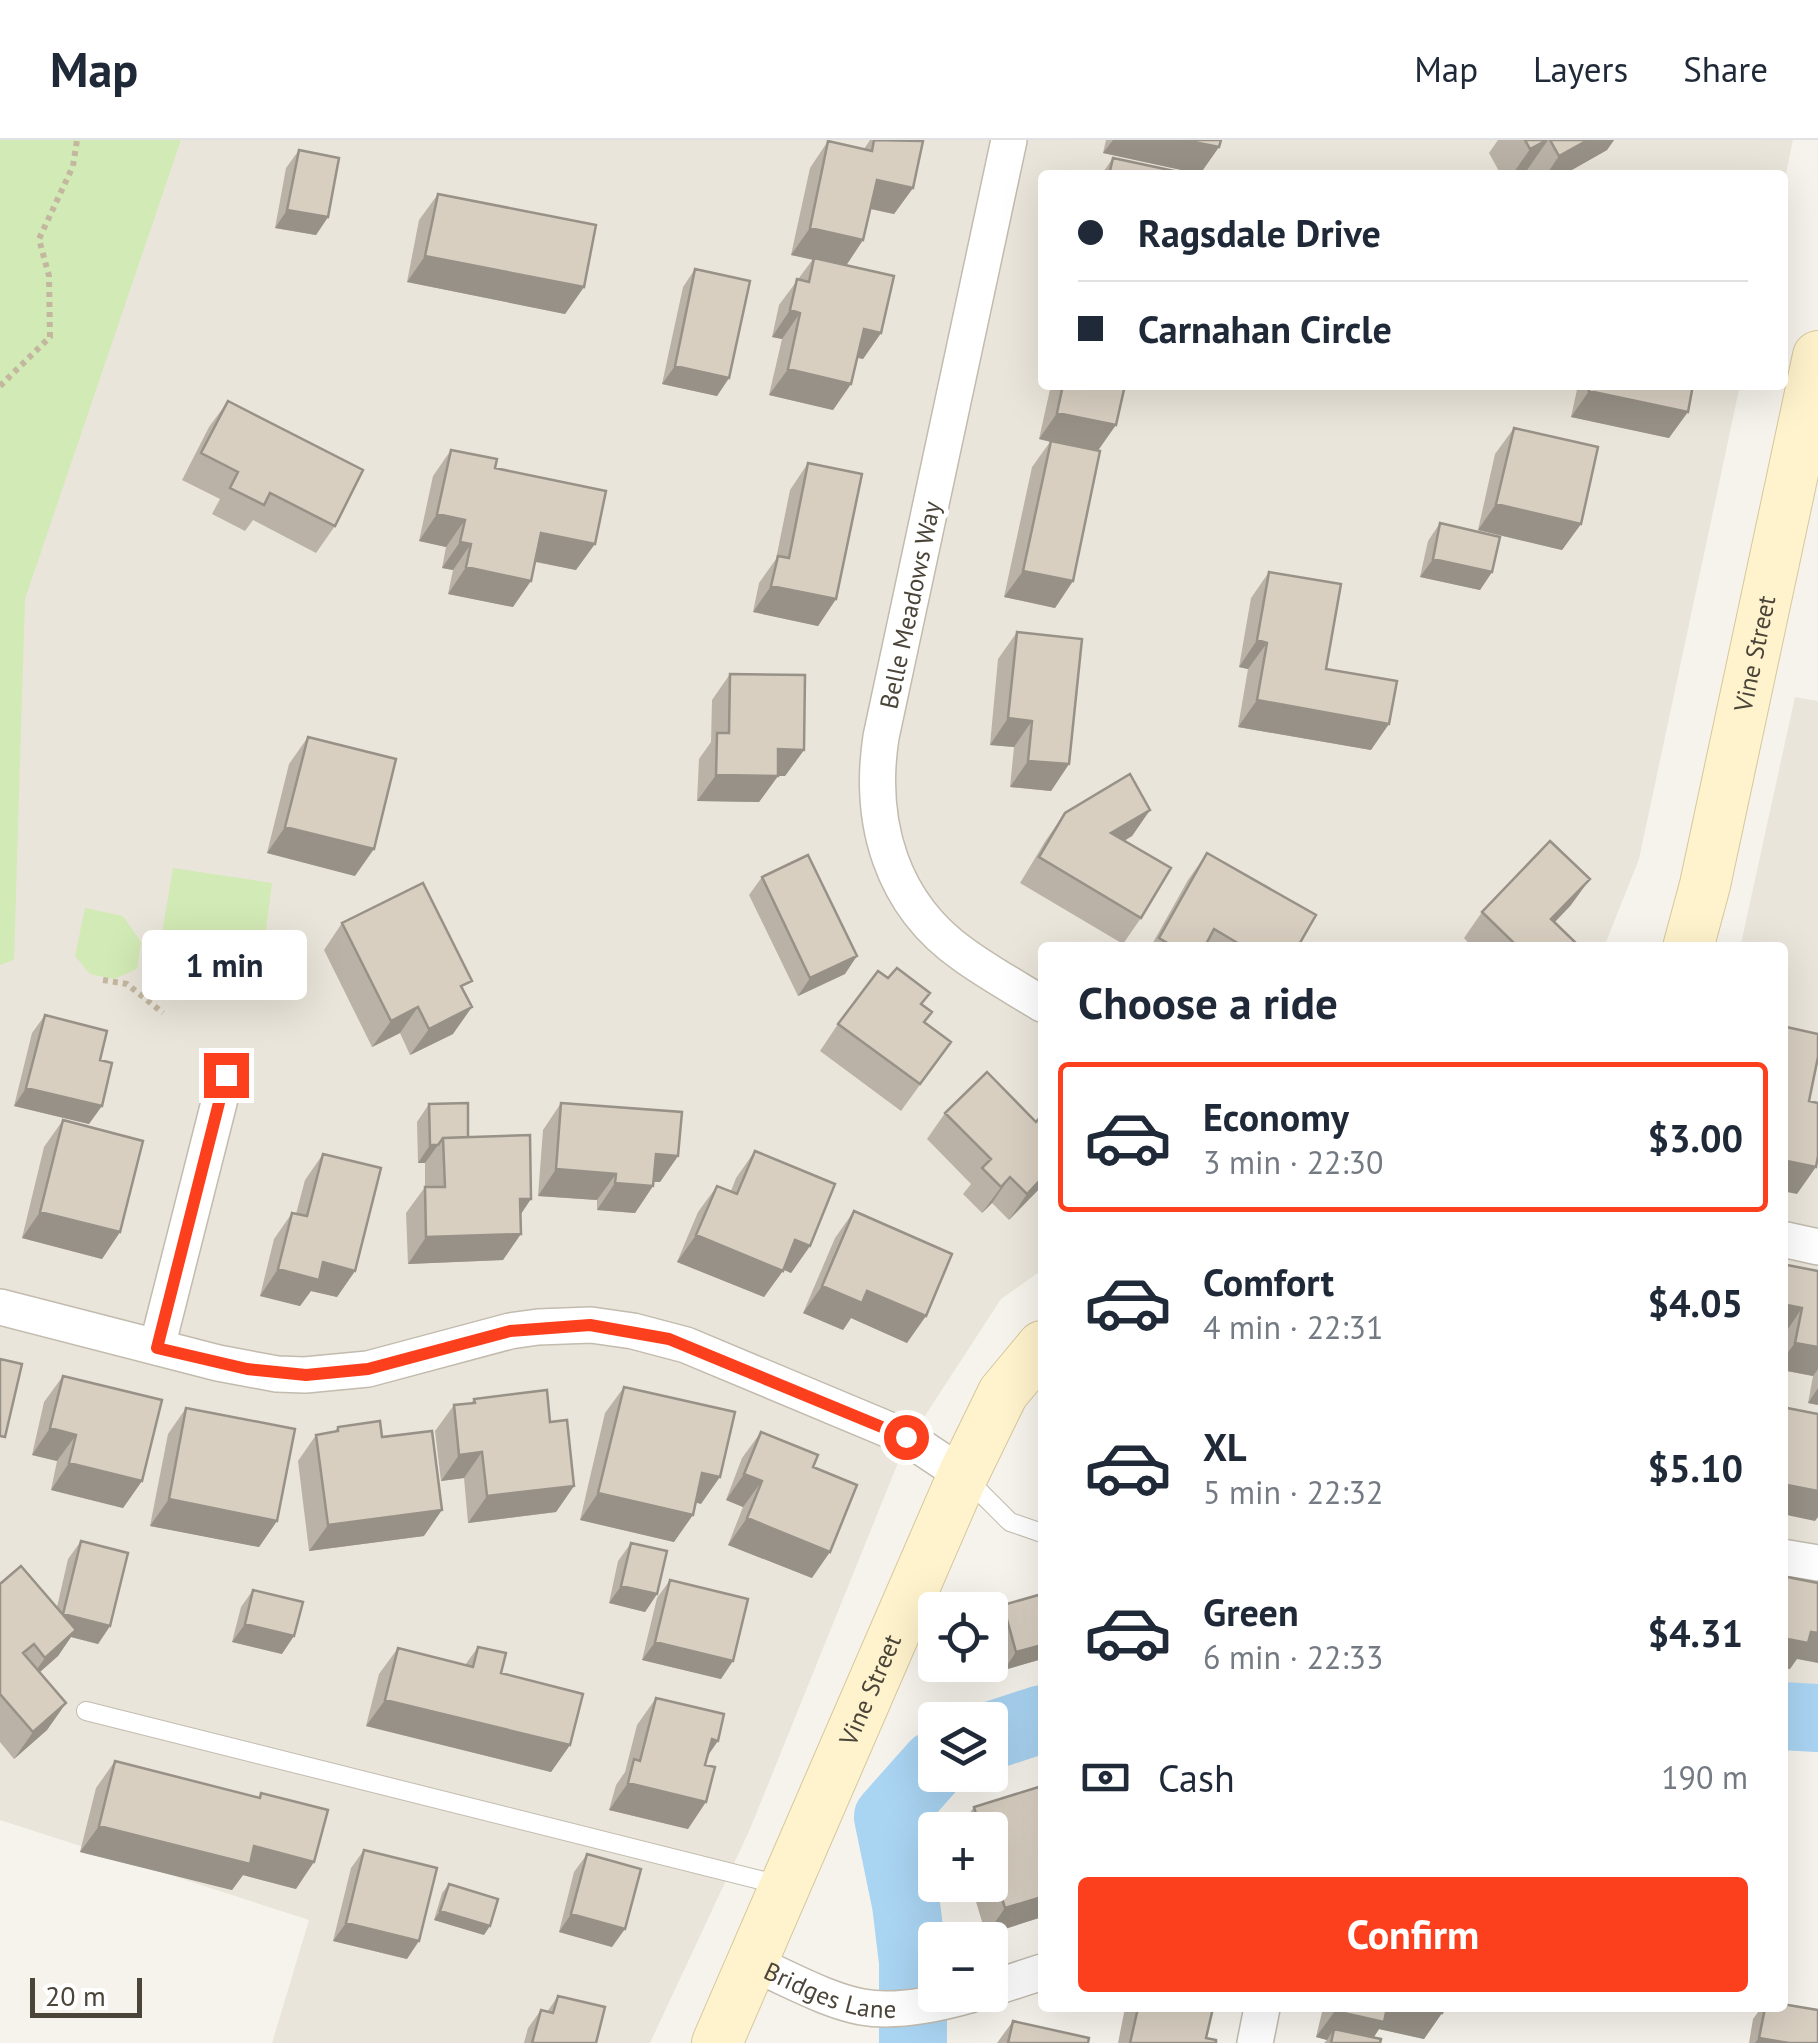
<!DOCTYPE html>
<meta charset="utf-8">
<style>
:root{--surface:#fff;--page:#f2f2f3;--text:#1f2937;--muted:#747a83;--line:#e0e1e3;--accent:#fc3f1d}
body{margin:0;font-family:"PT Sans",sans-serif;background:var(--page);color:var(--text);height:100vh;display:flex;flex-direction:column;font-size:38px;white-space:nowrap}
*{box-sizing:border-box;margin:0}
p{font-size:32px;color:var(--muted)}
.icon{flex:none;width:55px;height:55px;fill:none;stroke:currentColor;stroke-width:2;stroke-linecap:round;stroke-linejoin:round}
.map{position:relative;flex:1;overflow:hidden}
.sheet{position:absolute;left:1038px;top:802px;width:750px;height:1070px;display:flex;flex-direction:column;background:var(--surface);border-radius:10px;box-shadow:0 10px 40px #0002}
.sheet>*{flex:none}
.banner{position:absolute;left:1038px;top:30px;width:750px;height:220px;border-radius:10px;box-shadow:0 10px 40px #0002;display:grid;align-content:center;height:220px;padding:0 40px;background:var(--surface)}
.tools{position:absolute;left:918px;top:1452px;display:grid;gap:20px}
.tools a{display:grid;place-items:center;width:90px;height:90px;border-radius:10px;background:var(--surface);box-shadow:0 10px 40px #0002;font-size:50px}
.scale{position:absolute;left:30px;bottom:25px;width:112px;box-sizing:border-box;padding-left:10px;border:5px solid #4b4439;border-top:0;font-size:28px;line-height:35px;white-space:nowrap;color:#4b4439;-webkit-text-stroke:8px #fff;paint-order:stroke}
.end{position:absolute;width:45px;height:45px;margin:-22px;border:12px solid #fc3f1d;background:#fff;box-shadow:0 0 0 5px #fff}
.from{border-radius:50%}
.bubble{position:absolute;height:70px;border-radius:10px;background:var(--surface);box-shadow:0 10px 40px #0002;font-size:32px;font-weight:700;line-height:70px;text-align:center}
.banner b{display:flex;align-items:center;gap:35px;height:95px;font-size:38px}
.banner b+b{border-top:2px solid var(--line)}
.banner i{width:25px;height:25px;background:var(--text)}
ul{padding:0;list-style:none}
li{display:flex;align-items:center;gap:30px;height:150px;margin:0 20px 15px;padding:0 20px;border:5px solid transparent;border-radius:10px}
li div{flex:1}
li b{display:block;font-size:38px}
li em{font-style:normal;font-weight:700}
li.on{border-color:var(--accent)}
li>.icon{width:90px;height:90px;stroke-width:1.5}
h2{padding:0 40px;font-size:45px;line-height:120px}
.pay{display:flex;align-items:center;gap:25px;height:110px;padding:0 40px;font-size:38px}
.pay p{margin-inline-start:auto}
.cta{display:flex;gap:20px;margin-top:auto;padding:20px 40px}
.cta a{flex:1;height:115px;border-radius:10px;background:var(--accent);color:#fff;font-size:40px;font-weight:700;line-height:115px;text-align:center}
header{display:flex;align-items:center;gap:60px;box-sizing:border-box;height:140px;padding:0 50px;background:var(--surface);border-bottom:2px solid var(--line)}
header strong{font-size:48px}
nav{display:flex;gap:55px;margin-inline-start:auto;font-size:35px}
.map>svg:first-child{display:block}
.residential{fill:#eae5da}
.green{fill:#d2eab5}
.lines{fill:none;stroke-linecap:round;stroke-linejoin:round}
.river{stroke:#a9d4f2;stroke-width:68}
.lane-casing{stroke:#c2bbae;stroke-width:20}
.street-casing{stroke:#c2bbae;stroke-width:38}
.secondary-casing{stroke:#d6c79b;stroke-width:52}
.path{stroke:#c4b79f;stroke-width:6;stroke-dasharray:5 5;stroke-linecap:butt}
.lane{stroke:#fff;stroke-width:18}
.street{stroke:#fff;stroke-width:35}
.secondary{stroke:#fff3cd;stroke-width:50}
.wall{fill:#bab2a6}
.shaded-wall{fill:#979187}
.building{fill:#d8cfc1;stroke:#979187;stroke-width:2.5}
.route{stroke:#fc3f1d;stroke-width:12}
.labels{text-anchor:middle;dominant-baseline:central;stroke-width:10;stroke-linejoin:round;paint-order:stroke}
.street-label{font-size:25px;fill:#4b4439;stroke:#fff}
</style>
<header>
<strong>Map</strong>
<nav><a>Map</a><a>Layers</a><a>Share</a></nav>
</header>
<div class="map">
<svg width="1818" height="1903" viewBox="0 0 1818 1903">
<rect width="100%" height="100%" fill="#f6f3ec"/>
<path class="residential" d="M0 0H1793L1783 47 1782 35H1042V245H1740L1639 719 1604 807 1042 808V1130L1001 1159 904 1308 750 1689 650 1903H272L309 1780 0 1680Z
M1795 557 1818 561V1548L1782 1547V808H1740Z"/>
<path class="green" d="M0 0H181L25 459 14 820 0 825Z
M173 728 272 743 261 826 159 811Z
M85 768 123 776 141 802 137 829 114 839 90 834 75 816Z"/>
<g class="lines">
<path class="river" d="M1782 1576 1818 1578
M990 1596 1042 1579
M913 1903V1822L906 1764 888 1677 935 1624"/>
<defs>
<path id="lane" d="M967 1339 1010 1382 1042 1393
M86 1571 784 1746"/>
<g id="street">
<path d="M1009 0 881 597C868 682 891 764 964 815 989 833 1016 848 1042 864"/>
<path d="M1782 1099 1818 1107"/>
<path d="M0 1167 218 1223 277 1234 305 1235 368 1229 510 1191 538 1187 591 1185 633 1191 686 1205 906 1297 963 1335"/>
<path d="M157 1207 226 935"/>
<path d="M1782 1417 1818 1423"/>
<path id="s1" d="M754 1824C788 1838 825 1860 862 1867 895 1873 938 1864 970 1855"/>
<path d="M990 1849 1042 1832"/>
<path d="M1255 1903 1262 1868"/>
</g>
<g id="secondary">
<path id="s2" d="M1688 808 1705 745 1818 216"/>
<path id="s3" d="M717 1903 963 1335 1003 1253 1042 1206"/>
</g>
</defs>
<use href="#lane" class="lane-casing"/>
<use href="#street" class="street-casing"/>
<use href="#secondary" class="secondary-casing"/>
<path class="path" d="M0 246 50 197 49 136 39 99 73 26 77 0
M103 840 127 844 163 873"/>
<use href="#lane" class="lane"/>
<use href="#street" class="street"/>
<use href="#secondary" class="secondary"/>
</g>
<path class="wall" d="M868 0H916L913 48 894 74 870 69 863 100 846 126 881 193 863 219 858 218 851 244 833 270 769 255 782 199 772 197 779 165 813 119 791 115 810 28 828 1 864 9 870 0Z
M1106 0H1221L1219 7 1200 34 1103 13Z
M1498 0H1614L1607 10 1563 35H1526L1525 33 1522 35H1501L1489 13Z
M299 10 328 77 316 95 275 88 286 28Z
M1113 18 1193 35H1101Z
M438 54 584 147 565 174 407 142 419 80Z
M695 129 729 238 717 256 662 244 683 147Z
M1051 245H1125L1098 311 1073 441 1055 468 1004 457 1032 327 1050 302 1039 299Z
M1578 245H1693L1669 298 1571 277Z
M228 261 335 386 316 413 253 380 245 391 212 374 220 359 182 340 209 287Z
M1514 288 1581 384 1562 410 1478 390 1495 314Z
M451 310 495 328 576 430 535 422 513 467 448 454 453 430 442 428 446 407 419 401 433 336Z
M808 323 836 459 818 486 753 472 759 443 776 419 790 350Z
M1440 383 1492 432 1480 450 1420 437 1428 401Z
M1269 432 1326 529 1371 610 1238 587 1248 529 1239 527 1251 458Z
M1017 492 1069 624 1051 651 1010 647 1014 607 990 605 998 519Z
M730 534 804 610 785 636H778L759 662 697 661 699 619 711 602 712 560Z
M308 597 355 736 267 713 289 624Z
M1150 670 1132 696 1124 701 1141 778 1123 804 1020 743 1046 700 1065 673Z
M1207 713 1297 808H1150L1188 740Z
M762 737 845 834 798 856 749 755Z
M1571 765 1554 783 1571 808H1473L1464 798 1482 772Z
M342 783 464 852 453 894 410 915 400 893 372 907 324 810Z
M922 865 925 882 951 902 901 971 820 911 838 884Z
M45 875 100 920 89 984 14 966 32 893Z
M561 963 678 1016 660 1042H654L653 1046 635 1073 597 1070V1060L538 1056 543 990Z
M429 964 468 997 521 1074 503 1120 408 1124 406 1073 425 1047V1023H418L417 982Z
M945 973 1042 1046 1009 1080 992 1063 982 1073 963 1054 971 1044 927 999Z
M63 980 120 1092 102 1119 22 1098 44 1007Z
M755 1011 810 1106 791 1133 783 1129 764 1157 677 1122 698 1072 717 1046 731 1051 736 1038Z
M323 1014 355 1131 337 1157 311 1151 300 1166 260 1156 274 1099 292 1073 296 1074 305 1040Z
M854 1071 907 1203 851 1178 843 1190 803 1173 835 1098Z
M1787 1125 1818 1131V1265L1808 1263 1813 1236 1782 1230V1130Z
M63 1236 142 1341 123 1368 51 1350 57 1321 32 1315 44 1262Z
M624 1247 701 1364 696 1362 674 1402 580 1380 605 1273Z
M474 1259 550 1282 574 1346 556 1372 468 1383 464 1338 441 1341 435 1291 454 1265 471 1263Z
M186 1268 277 1381 259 1407 150 1386 168 1294Z
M338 1287 382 1297 424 1396 309 1411 298 1321 316 1295 334 1292Z
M761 1292 813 1327 812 1438 728 1405 743 1367 726 1360 742 1318Z
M81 1401 110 1486 98 1504 71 1497 58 1516 39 1533 66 1563 47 1590 14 1619 0 1602V1444L57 1467 68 1419Z
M631 1403 657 1454 645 1472 609 1463 618 1421Z
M670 1440 721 1539 642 1520 657 1458Z
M253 1450 282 1514 232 1502 241 1467Z
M1003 1465 1042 1519 1004 1530 990 1483Z
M478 1507 570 1605 551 1632 366 1586 379 1534 398 1508 465 1525Z
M656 1558 707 1617 688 1689 609 1670 616 1645 625 1632 637 1585Z
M115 1621 258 1658 261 1653 296 1749 243 1735 232 1750 80 1712 96 1648Z
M1042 1646V1777L986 1795 971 1745H990V1690H958L974 1667Z
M364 1710 407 1819 333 1801 351 1728Z
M587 1714 612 1807 559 1792 574 1732Z
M449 1744 484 1795 434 1780 442 1753Z
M558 1856 596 1903H524L528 1888 541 1870 547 1872Z
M1125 1868H1213L1206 1898 1216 1903H1118Z
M1323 1868H1444L1442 1873 1424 1899 1379 1889 1374 1897 1380 1903H1324L1327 1900 1316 1897Z
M1761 1868H1782L1818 1903H1749L1753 1879Z
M1013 1881 1088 1903H997Z"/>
<path class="shaded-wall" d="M1113 0H1184L1219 7 1200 34 1103 13Z
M1548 0 1525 33 1522 35H1512L1530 9Z
M1588 0H1614L1607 10 1563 35H1546L1559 16Z
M877 40 913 48 894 74 858 66Z
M287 70 328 77 316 95 275 88Z
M810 88 863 100 845 127 791 115Z
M425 116 584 147 565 174 407 142Z
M790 170 800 173 782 199 772 197Z
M864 189 881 193 863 219 846 215Z
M675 226 729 238 717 256 662 244Z
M788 229 851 244 833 270 769 255Z
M1589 251 1688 272 1669 298 1571 277Z
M1057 273 1116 285 1097 312 1039 299Z
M1496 364 1581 384 1562 410 1478 390Z
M437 374 465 380 446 407 419 401Z
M541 393 595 404 576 430 523 419Z
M460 402 471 404 453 430 442 428Z
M1433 419 1492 432 1480 450 1420 437Z
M466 427 531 441 513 467 448 454Z
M1023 431 1073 441 1055 468 1004 457Z
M771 446 836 459 818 486 753 472Z
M1257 500 1267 503 1248 529 1239 527Z
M1257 560 1389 584 1371 610 1238 587Z
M1008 578 1032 581 1014 607 990 605Z
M778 609 804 610 785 636H778L759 662 697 661 716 635Z
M1028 621 1069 624 1051 651 1010 647Z
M1150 670 1132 696 1092 720 1111 693Z
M285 687 374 709 355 736 267 713Z
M1590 739 1571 765 1532 806 1551 779Z
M857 816 845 834 798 856 810 838Z
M418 867 400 893 372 907 391 881Z
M472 867 453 894 410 915 429 889Z
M26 948 102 966 89 984 14 966Z
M430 1005H438L425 1023H418Z
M656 1014 678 1016 660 1042 637 1041Z
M1782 1020 1816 1027 1797 1054 1782 1051Z
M556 1029 616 1034 597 1060 538 1056Z
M1010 1037 992 1063 982 1073 1001 1047Z
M1042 1038V1046L1009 1080 1027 1054Z
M615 1043 653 1046 635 1073 597 1070Z
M520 1059H531L513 1086Z
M40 1072 120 1092 102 1119 22 1098Z
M521 1094 503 1120 408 1124 426 1097Z
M696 1095 783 1131 764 1157 677 1122Z
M795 1100 810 1106 791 1133 777 1127Z
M323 1122 355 1131 337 1157 311 1151 300 1166 260 1156 278 1129Z
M822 1146 867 1151 926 1176 907 1203 851 1178 843 1190 803 1173Z
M1782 1164 1802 1168 1784 1195 1782 1194Z
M1795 1203 1818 1207V1229L1813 1236 1782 1230V1220Z
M1818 1248V1265L1808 1263Z
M50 1288 76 1295 57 1321 32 1315Z
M482 1312 464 1338 441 1341 459 1315Z
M69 1323 142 1341 123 1368 51 1350Z
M702 1333 720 1337 701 1364 684 1359Z
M744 1334 762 1341 743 1367 726 1360Z
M1782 1344 1818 1351V1377L1815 1381 1782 1374Z
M574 1346 556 1372 468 1383 487 1356Z
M598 1353 693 1375 674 1402 580 1380Z
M169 1359 277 1381 259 1407 150 1386Z
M442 1370 424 1396 309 1411 328 1385Z
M747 1378 830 1412 812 1438 728 1405Z
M621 1446 657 1454 645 1472 609 1463Z
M63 1474 110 1486 98 1504 71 1497 58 1516 26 1544 45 1518Z
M245 1484 294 1496 282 1514 232 1502Z
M1811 1492 1818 1493V1523L1797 1519 1790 1529 1782 1528V1498Z
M655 1502 733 1521 721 1539 642 1520Z
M1042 1505V1519L1004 1530 1016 1512Z
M385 1560 570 1605 551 1632 366 1586Z
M66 1563 47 1590 14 1619 33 1592Z
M712 1599 718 1601 700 1627Z
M628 1643 706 1662 688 1689 609 1670Z
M99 1686 254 1706 314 1722 296 1749 243 1735 232 1750 80 1712Z
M1042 1757V1777L986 1795 1005 1768Z
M440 1771 490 1786 484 1795 434 1780Z
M571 1774 625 1789 612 1807 559 1792Z
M346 1783 419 1801 407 1819 333 1801Z
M1384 1868H1418L1442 1873 1424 1899 1379 1889 1370 1903 1334 1889 1327 1900 1316 1897 1335 1871Z
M1759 1898 1789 1903H1755Z"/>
<path class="building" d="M874 0 923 1 913 48 877 40 863 100 810 88 828 1 872 11Z
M1184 0H1221L1219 7Z
M1525 0H1547L1530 9Z
M1550 0H1588L1559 16Z
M299 10 339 18 328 77 287 70Z
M1113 18 1193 35H1109Z
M438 54 596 85 584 147 425 116Z
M814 118 894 136 881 193 864 189 851 244 788 229 800 173 790 170 797 139 809 142Z
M695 129 750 141 729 238 675 226Z
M1063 245H1125L1116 285 1057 273Z
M1590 245H1693L1688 272 1589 251Z
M228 261 363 330 335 386 270 353 264 365 230 348 238 332 201 313Z
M1514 288 1598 307 1581 384 1496 364Z
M1051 301 1100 311 1073 441 1023 431Z
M451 310 497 319 495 328 606 351 595 404 541 393 531 441 466 427 471 404 460 402 465 380 437 374Z
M808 323 862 334 836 459 771 446 778 416 789 418Z
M1440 383 1500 397 1492 432 1433 419Z
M1269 432 1341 444 1326 529 1397 541 1389 584 1257 560 1267 503 1257 500Z
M1017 492 1082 499 1069 624 1028 621 1032 581 1008 578Z
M730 534 805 535 804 610 778 609V636L716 635 717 593H729Z
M308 597 396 619 374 709 285 687Z
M1130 634 1150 670 1111 693 1171 728 1141 778 1039 717 1065 673Z
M1550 701 1590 739 1551 779 1575 802 1570 808H1519L1482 772Z
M1207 713 1316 775 1297 808H1246L1214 789 1204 808H1176L1159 798Z
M808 715 857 816 810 838 762 737Z
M423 743 472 841 461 846 472 867 429 889 418 867 391 881 342 783Z
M897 828 930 853 921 864 932 872 924 882 951 902 920 944 838 884 878 831 888 838Z
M45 875 107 891 100 920 112 923 102 966 26 948Z
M1782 886 1818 894V917L1809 961 1818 963V1016L1816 1027 1782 1020Z
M987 932 1036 982 1042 975V1038L1027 1054 1010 1037 1001 1047 982 1028 991 1019 945 973Z
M468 963V997L443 998 438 1005H430L429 964Z
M561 963 682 972 678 1016 656 1014 653 1046 615 1043 616 1034 556 1029Z
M63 980 143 1001 120 1092 40 1072Z
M530 995 531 1059H520L521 1094 426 1097 425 1047H445L443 998Z
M755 1011 835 1044 810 1106 795 1100 783 1131 696 1095 717 1046 737 1054Z
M323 1014 381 1028 355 1131 323 1122 319 1140 278 1129 292 1073 307 1076Z
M854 1071 952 1114 926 1176 867 1151 862 1163 822 1146Z
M1787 1125 1818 1131V1207L1795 1203 1802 1168 1782 1164V1144Z
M0 1219 22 1224 5 1297 0 1296Z
M63 1236 162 1260 142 1341 69 1323 76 1295 50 1288Z
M624 1247 735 1272 720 1337 702 1333 693 1375 598 1353Z
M547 1250 550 1282 567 1280 574 1346 487 1356 482 1312 459 1315 454 1265 475 1263 474 1259Z
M1782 1267 1818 1274V1351L1782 1344Z
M186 1268 295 1289 277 1381 169 1359Z
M380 1281 382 1297 432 1291 442 1370 328 1385 316 1295 338 1291V1287Z
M761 1292 818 1315 813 1327 857 1345 830 1412 747 1378 762 1341 744 1334Z
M81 1401 128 1413 110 1486 63 1474Z
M631 1403 667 1411 657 1454 621 1446Z
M21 1426 76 1490 45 1518 34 1504 23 1513 66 1563 33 1592 0 1554V1444Z
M1782 1436 1818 1443V1493L1811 1492 1808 1503 1782 1498Z
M670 1440 748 1459 733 1521 655 1502Z
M253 1450 303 1462 294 1496 245 1484Z
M1042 1454V1505L1016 1512 1003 1465Z
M478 1507 506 1513 501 1533 583 1554 570 1605 385 1560 398 1508 473 1527Z
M656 1558 724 1574 718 1601 712 1599 705 1625 715 1627 706 1662 628 1643 634 1619 640 1621Z
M115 1621 260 1658 261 1653 328 1670 314 1722 254 1706 250 1724 99 1686Z
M1042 1646V1757L1005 1768 990 1719V1690H981L974 1667Z
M364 1710 437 1728 419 1801 346 1783Z
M587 1714 641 1729 625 1789 571 1774Z
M449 1744 498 1759 490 1786 440 1771Z
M558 1856 605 1867 596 1903H532L541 1870 553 1873Z
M1782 1864 1818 1870V1903H1789L1759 1898 1765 1868H1782Z
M1138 1868H1213L1206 1898 1216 1900V1903H1130Z
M1336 1868H1387L1384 1882 1335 1871Z
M1418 1868H1444L1442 1873Z
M1013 1881 1089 1898 1088 1903H1008Z
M1334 1889 1381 1899 1380 1903H1331Z"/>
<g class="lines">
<path class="route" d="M226 935 157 1208 247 1229 306 1235 368 1229 510 1191 590 1185 669 1199 906 1297"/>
</g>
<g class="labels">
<g class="street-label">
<text transform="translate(910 465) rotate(-78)">Belle Meadows Way</text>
<text stroke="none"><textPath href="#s2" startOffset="302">Vine Street</textPath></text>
<text stroke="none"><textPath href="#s3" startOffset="385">Vine Street</textPath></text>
<text stroke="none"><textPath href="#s1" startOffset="82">Bridges Lane</textPath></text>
</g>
</g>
</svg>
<div class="tools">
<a><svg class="icon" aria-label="locate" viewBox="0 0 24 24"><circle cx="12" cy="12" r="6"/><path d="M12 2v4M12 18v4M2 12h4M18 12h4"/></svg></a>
<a><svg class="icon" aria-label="layers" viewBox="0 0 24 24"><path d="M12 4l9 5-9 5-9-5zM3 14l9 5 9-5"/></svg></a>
<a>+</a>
<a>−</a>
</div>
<div class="scale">20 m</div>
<i class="end from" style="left:906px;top:1297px"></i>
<i class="end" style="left:226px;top:935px"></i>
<div class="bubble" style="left:142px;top:790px;width:165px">1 min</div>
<div class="banner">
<b><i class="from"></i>Ragsdale Drive</b>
<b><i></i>Carnahan Circle</b>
</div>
<section class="sheet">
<h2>Choose a ride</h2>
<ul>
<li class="on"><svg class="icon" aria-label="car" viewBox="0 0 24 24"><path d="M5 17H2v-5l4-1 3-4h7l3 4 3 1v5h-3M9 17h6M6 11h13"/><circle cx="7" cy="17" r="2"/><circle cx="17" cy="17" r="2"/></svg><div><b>Economy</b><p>3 min · 22:30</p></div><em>$3.00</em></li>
<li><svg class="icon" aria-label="car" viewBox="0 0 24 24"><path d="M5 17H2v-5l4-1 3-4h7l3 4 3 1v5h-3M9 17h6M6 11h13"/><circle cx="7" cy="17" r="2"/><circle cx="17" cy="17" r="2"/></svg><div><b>Comfort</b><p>4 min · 22:31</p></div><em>$4.05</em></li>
<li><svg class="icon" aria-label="car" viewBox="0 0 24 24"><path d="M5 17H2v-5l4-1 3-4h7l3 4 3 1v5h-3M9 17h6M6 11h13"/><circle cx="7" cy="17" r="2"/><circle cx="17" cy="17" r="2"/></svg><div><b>XL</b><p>5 min · 22:32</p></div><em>$5.10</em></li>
<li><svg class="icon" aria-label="car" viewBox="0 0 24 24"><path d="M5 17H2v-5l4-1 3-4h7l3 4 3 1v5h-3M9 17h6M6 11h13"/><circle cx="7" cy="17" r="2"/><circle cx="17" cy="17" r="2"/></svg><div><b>Green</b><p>6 min · 22:33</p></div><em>$4.31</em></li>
</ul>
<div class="pay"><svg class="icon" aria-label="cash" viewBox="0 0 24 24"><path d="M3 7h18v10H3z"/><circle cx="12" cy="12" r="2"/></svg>Cash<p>190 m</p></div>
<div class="cta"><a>Confirm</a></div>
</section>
</div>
